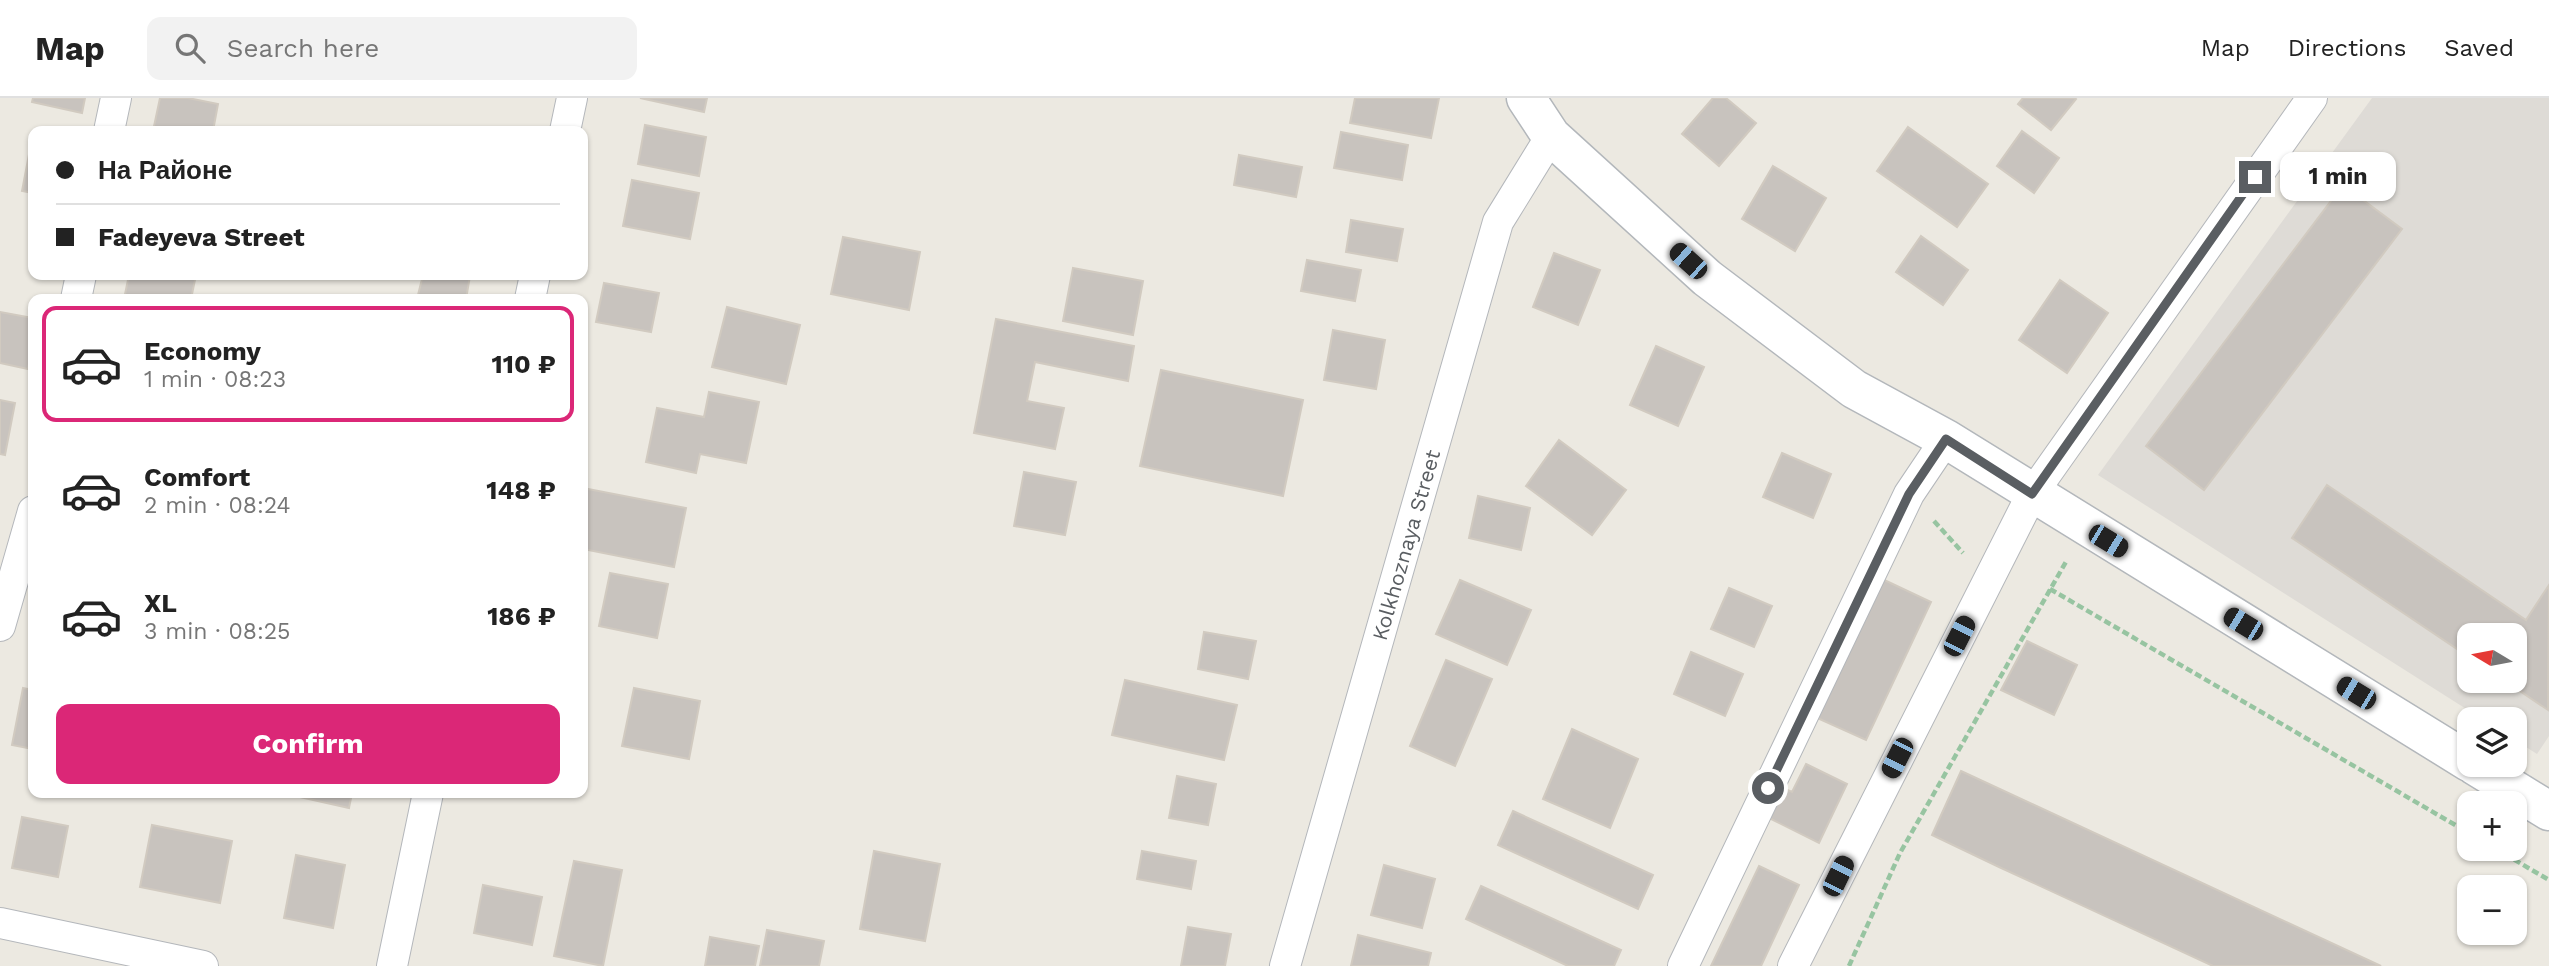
<!DOCTYPE html>
<meta charset="utf-8">
<style>
:root{--surface:#fff;--page:#f2f2f2;--text:#222;--muted:#767676;--line:#e0e0e0;--accent:#db2777}
body{margin:0;font-family:"Work Sans",sans-serif;background:var(--page);color:var(--text);height:100vh;display:flex;flex-direction:column;font-size:26px;white-space:nowrap}
*{box-sizing:border-box;margin:0}
p{font-size:23px;color:var(--muted)}
.icon{flex:none;width:38px;height:38px;fill:none;stroke:currentColor;stroke-width:2;stroke-linecap:round;stroke-linejoin:round}
.map{position:relative;flex:1;overflow:hidden}
.side{position:absolute;left:28px;top:196px;width:560px;height:504px;display:flex;flex-direction:column;background:var(--surface);border-radius:14px;box-shadow:0 2px 5px #0004}
.side>*{flex:none}
.guide{position:absolute;left:28px;top:28px;width:560px;height:154px;border-radius:14px;box-shadow:0 2px 5px #0004;display:grid;align-content:center;height:154px;padding:0 28px;background:var(--surface)}
.needle{width:46px;rotate:280deg}
.buttons{position:absolute;left:2457px;top:525px;display:grid;gap:14px}
.buttons a{display:grid;place-items:center;width:70px;height:70px;border-radius:14px;background:var(--surface);box-shadow:0 2px 5px #0004;font-size:35px}
.end{position:absolute;width:32px;height:32px;margin:-16px;border:9px solid #5a5e62;background:#fff;box-shadow:0 0 0 4px #fff}
.from{border-radius:50%}
.bubble{position:absolute;height:49px;border-radius:14px;background:var(--surface);box-shadow:0 2px 5px #0004;font-size:23px;font-weight:700;line-height:49px;text-align:center}
.car{position:absolute;width:21px;height:42px;margin:-21px -10px;border-radius:9px;box-shadow:0 0 5px 2px #0007;background:linear-gradient(#222 24%,#8ab4d8 0 40%,#222 0 76%,#8ab4d8 0 86%,#222 0)}
.guide b{display:flex;align-items:center;gap:24px;height:66px;font-size:26px}
.guide b+b{border-top:2px solid var(--line)}
.guide i{width:18px;height:18px;background:var(--text)}
ul{padding:12px 0 0;list-style:none}
li{display:flex;align-items:center;gap:21px;height:116px;margin:0 14px 10px;padding:0 14px;border:4px solid transparent;border-radius:14px}
li div{flex:1}
li b{display:block;font-size:26px}
li em{font-style:normal;font-weight:700}
li.active{border-color:var(--accent)}
li>.icon{width:63px;height:63px;stroke-width:1.5}
.primary-button{display:flex;gap:14px;margin-top:auto;padding:14px 28px}
.primary-button a{flex:1;height:80px;border-radius:14px;background:var(--accent);color:#fff;font-size:28px;font-weight:700;line-height:80px;text-align:center}
header{display:flex;align-items:center;gap:42px;box-sizing:border-box;height:98px;padding:0 35px;background:var(--surface);border-bottom:2px solid var(--line)}
header strong{font-size:33px}
nav{display:flex;gap:38px;margin-inline-start:auto;font-size:24px}
.search{width:490px;height:63px;background:var(--page);display:flex;align-items:center;gap:18px;box-sizing:border-box;padding:0 24px;border-radius:14px;color:var(--muted);font-size:26px}
.map>svg:first-child{display:block}
.industrial{fill:#dedbd6;fill-rule:evenodd}
.building{fill:#c8c3be;stroke:#d1cac0;stroke-width:2}
.lines{fill:none;stroke-linecap:round;stroke-linejoin:round}
.minor-casing{stroke:#b4b7bb;stroke-width:32}
.secondary-casing{stroke:#b3b7bb;stroke-width:41}
.path{stroke:#97c4a1;stroke-width:4.5;stroke-dasharray:7 3.5;stroke-linecap:butt}
.minor{stroke:#fff;stroke-width:30}
.secondary{stroke:#fff;stroke-width:38}
.route{stroke:#5a5e62;stroke-width:9}
.labels{text-anchor:middle;dominant-baseline:central;stroke-width:5;stroke-linejoin:round;paint-order:stroke}
.street-label{font-size:21px;fill:#5a5e62;stroke:#fff}
</style>
<header>
<strong>Map</strong>
<div class="search"><svg class="icon" aria-label="search" viewBox="0 0 24 24"><circle cx="10" cy="10" r="6"/><path d="M15 15l6 6"/></svg>Search here</div>
<nav><a>Map</a><a>Directions</a><a>Saved</a></nav>
</header>
<div class="map">
<svg width="2549" height="868" viewBox="0 0 2549 868">
<rect width="100%" height="100%" fill="#ece9e1"/>
<path class="industrial" d="M2372 0H2549V638L2537 656 2515 642V621H2482L2098 377ZM2469 537H2515V583H2469Z"/>
<path class="building" d="M33 0H85L82 15 32 4Z
M160 0H188L218 6 213 33H153Z
M640 0H707L704 14Z
M1355 0H1439L1431 40 1350 25Z
M1713 0H1726L1756 25 1719 68 1682 36Z
M2023 0H2075L2076 1 2051 32 2018 6Z
M645 27 706 39 699 78 638 66Z
M1908 29 1988 86 1957 129 1877 73Z
M2022 33 2059 60 2034 95 1997 68Z
M1341 34 1408 47 1402 82 1334 70Z
M30 51 33 52V95L22 93Z
M1239 57 1302 69 1296 99 1234 87Z
M1773 68 1826 100 1795 153 1742 121Z
M632 82 699 95 690 141 623 128Z
M2343 87 2402 131 2204 392 2146 348Z
M1351 122 1403 131 1397 163 1346 154Z
M1921 138 1968 172 1943 207 1896 174Z
M843 139 920 154 909 212 831 196Z
M1554 155 1600 172 1578 227 1533 209Z
M1307 162 1361 172 1355 203 1301 193Z
M1073 170 1143 183 1133 237 1063 223Z
M129 177H196L191 201H124Z
M423 177 470 178 466 201H417Z
M2060 182 2108 215 2067 275 2019 242Z
M604 185 659 195 651 234 596 224Z
M727 209 800 227 786 286 712 269Z
M0 214 33 220V244L28 271 0 265Z
M996 221 1134 248 1128 283 1035 264 1027 303 1064 310 1055 351 974 335Z
M1333 232 1385 242 1376 291 1324 282Z
M1656 248 1704 269 1678 328 1630 307Z
M1161 272 1303 302 1283 398 1140 368Z
M709 294 759 304 746 365 700 356 696 375 646 364 657 310 704 319Z
M0 302 15 305 5 357 0 356Z
M1559 342 1626 392 1592 437 1526 388Z
M1782 355 1831 376 1813 420 1763 399Z
M1024 374 1076 384 1065 437 1014 428Z
M2327 387 2526 522 2549 487 2548 612 2505 583H2515V537H2469V559L2292 440Z
M583 390 686 410 674 469 583 451Z
M1478 398 1530 410 1521 452 1469 440Z
M610 475 668 486 657 540 599 528Z
M1880 480 1931 504 1866 642 1815 619Z
M1460 482 1531 512 1507 567 1436 536Z
M1729 490 1772 508 1754 549 1711 531Z
M1204 534 1256 543 1248 581 1198 571Z
M2027 543 2077 567 2054 617 2001 592Z
M1691 554 1743 576 1725 618 1674 596Z
M1446 562 1492 581 1455 668 1410 648Z
M1125 582 1237 607 1224 662 1112 637Z
M23 590 33 592V651L12 647Z
M634 590 700 603 689 661 622 648Z
M1572 631 1638 661 1610 730 1543 701Z
M1806 666 1847 686 1819 745 1769 720 1783 690 1792 694Z
M1961 673 2381 868H2213L1999 769 1932 737Z
M1177 678 1216 686 1208 727 1169 720Z
M282 695H352L349 710Z
M1513 713 1653 777 1638 811 1498 747Z
M22 719 68 728 58 779 12 770Z
M152 727 232 743 220 805 140 789Z
M874 753 940 766 925 843 860 831Z
M1142 753 1196 763 1191 791 1137 781Z
M296 757 345 767 333 830 284 820Z
M574 763 622 772 603 868 554 858Z
M1384 767 1435 781 1422 830 1371 817Z
M1759 768 1799 787 1761 868H1711Z
M483 787 542 799 532 847 474 835Z
M1481 788 1621 852 1614 868H1568L1466 821Z
M1188 829 1231 836 1225 868H1181Z
M767 832 824 843 819 868H760Z
M1358 837 1431 855 1428 868H1351Z
M710 839 759 848 755 868H705Z"/>
<g class="lines">
<defs>
<path id="minor" d="M109 33 116 0
M565 33 572 0
M76 201 81 177
M530 201 535 177
M0 528 33 413
M0 825 203 868
M392 868 428 695
M1285 868 1498 124 1551 38
M1683 868 1909 396 1946 341
M1793 868 2032 396 2312 0"/>
<path id="secondary" d="M1526 0 1551 38 1707 180 1854 291 1946 341 2469 664
M2474 667 2549 713"/>
</defs>
<use href="#minor" class="minor-casing"/>
<use href="#secondary" class="secondary-casing"/>
<path class="path" d="M1934 423 1963 455
M2050 491 2469 735
M2496 751 2549 782
M1849 868 1900 755 2067 462"/>
<use href="#minor" class="minor"/>
<use href="#secondary" class="secondary"/>
</g>
<g class="lines">
<path class="route" d="M1768 690 1909 396 1946 341 2032 396 2255 79"/>
</g>
<g class="labels">
<g class="street-label">
<text transform="translate(1406 447) rotate(-74)">Kolkhoznaya Street</text>
</g>
</g>
</svg>
<div class="buttons">
<a><svg class="needle" viewBox="-14 -14 28 28"><path d="M0-13l5 13h-10z" fill="#e53935"/><path d="M0 13l5-13h-10z" fill="#767676"/></svg></a>
<a><svg class="icon" aria-label="layers" viewBox="0 0 24 24"><path d="M12 4l9 5-9 5-9-5zM3 14l9 5 9-5"/></svg></a>
<a>+</a>
<a>−</a>
</div>
<i class="end from" style="left:1768px;top:690px"></i>
<i class="end" style="left:2255px;top:79px"></i>
<div class="bubble" style="left:2280px;top:54px;width:116px">1 min</div>
<i class="car" style="left:1688px;top:163px;rotate:312deg"></i>
<i class="car" style="left:2108px;top:443px;rotate:121deg"></i>
<i class="car" style="left:2243px;top:526px;rotate:301deg"></i>
<i class="car" style="left:1959px;top:538px;rotate:27deg"></i>
<i class="car" style="left:2356px;top:595px;rotate:301deg"></i>
<i class="car" style="left:1897px;top:660px;rotate:207deg"></i>
<i class="car" style="left:1838px;top:778px;rotate:26deg"></i>
<div class="guide">
<b><i class="from"></i>На Районе</b>
<b><i></i>Fadeyeva Street</b>
</div>
<section class="side">
<ul>
<li class="active"><svg class="icon" aria-label="car" viewBox="0 0 24 24"><path d="M5 17H2v-5l4-1 3-4h7l3 4 3 1v5h-3M9 17h6M6 11h13"/><circle cx="7" cy="17" r="2"/><circle cx="17" cy="17" r="2"/></svg><div><b>Economy</b><p>1 min · 08:23</p></div><em>110 ₽</em></li>
<li><svg class="icon" aria-label="car" viewBox="0 0 24 24"><path d="M5 17H2v-5l4-1 3-4h7l3 4 3 1v5h-3M9 17h6M6 11h13"/><circle cx="7" cy="17" r="2"/><circle cx="17" cy="17" r="2"/></svg><div><b>Comfort</b><p>2 min · 08:24</p></div><em>148 ₽</em></li>
<li><svg class="icon" aria-label="car" viewBox="0 0 24 24"><path d="M5 17H2v-5l4-1 3-4h7l3 4 3 1v5h-3M9 17h6M6 11h13"/><circle cx="7" cy="17" r="2"/><circle cx="17" cy="17" r="2"/></svg><div><b>XL</b><p>3 min · 08:25</p></div><em>186 ₽</em></li>
</ul>
<div class="primary-button"><a>Confirm</a></div>
</section>
</div>
